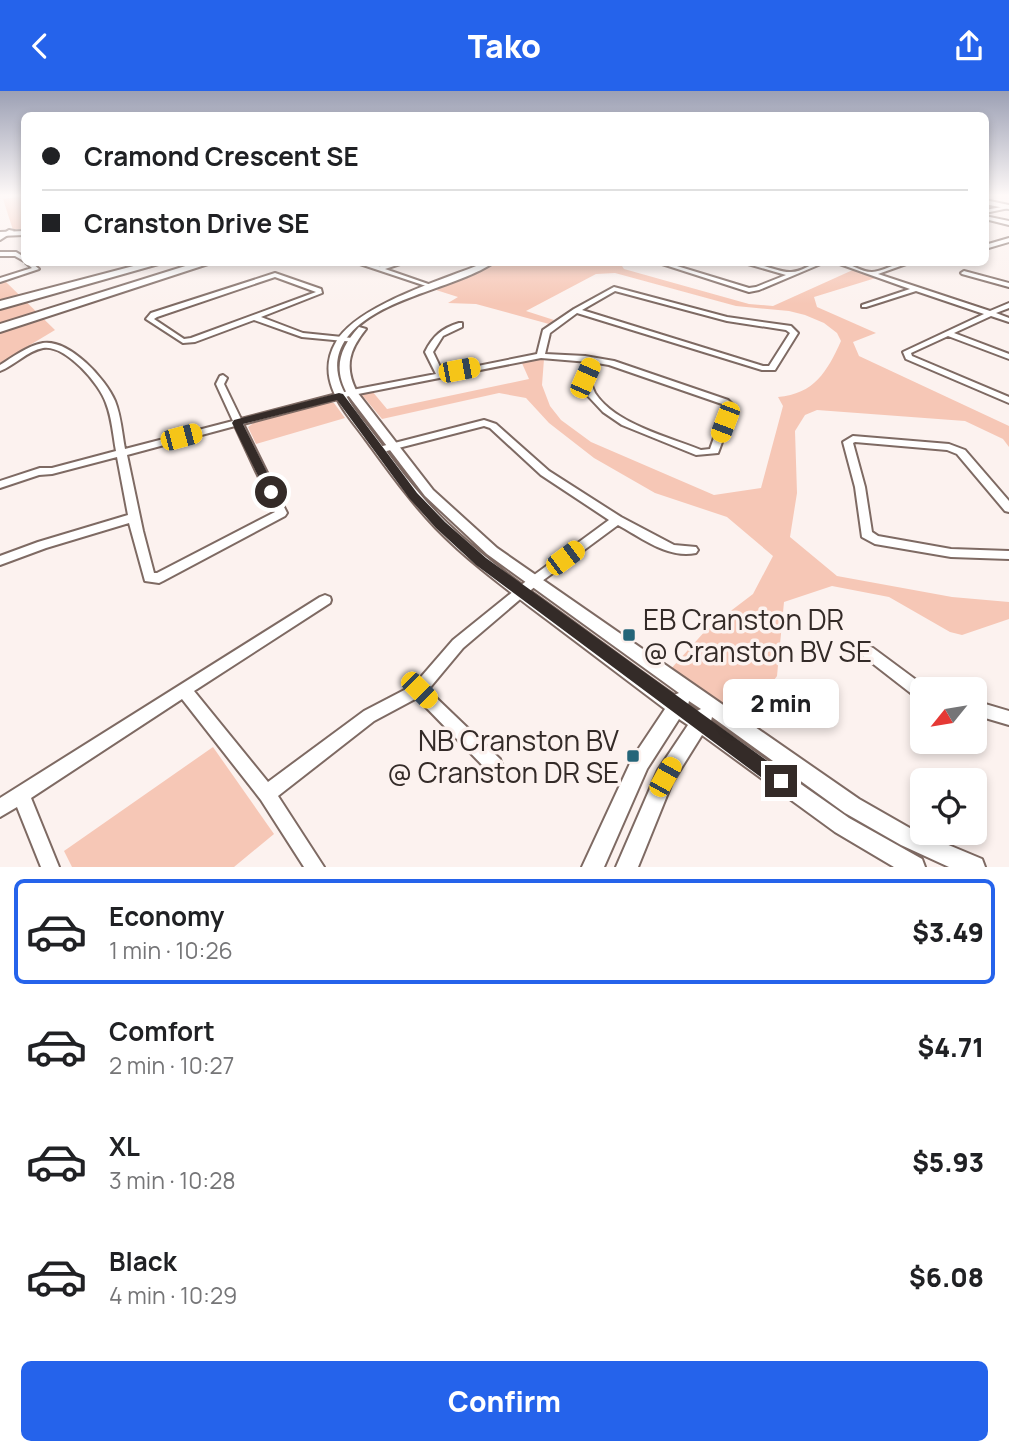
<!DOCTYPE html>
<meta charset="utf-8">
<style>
:root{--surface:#fff;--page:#f2f2f2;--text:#202124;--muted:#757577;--line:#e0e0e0;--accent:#2563eb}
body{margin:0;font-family:Manrope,sans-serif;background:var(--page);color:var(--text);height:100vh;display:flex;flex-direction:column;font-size:26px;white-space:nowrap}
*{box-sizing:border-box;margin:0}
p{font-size:23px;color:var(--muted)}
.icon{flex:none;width:38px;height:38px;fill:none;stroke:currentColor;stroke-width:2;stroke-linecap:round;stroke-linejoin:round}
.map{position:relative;height:776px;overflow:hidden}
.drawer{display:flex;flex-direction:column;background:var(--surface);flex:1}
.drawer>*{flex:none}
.hud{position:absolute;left:21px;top:21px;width:968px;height:154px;border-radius:10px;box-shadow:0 4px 10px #0003;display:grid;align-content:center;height:154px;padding:0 21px;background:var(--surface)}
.needle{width:46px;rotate:240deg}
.tools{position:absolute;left:910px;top:586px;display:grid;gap:14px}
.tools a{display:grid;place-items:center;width:77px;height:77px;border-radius:10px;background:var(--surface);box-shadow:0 4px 10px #0003;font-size:35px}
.end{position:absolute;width:32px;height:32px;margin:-16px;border:9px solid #342b28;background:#fff;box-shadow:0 0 0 4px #fff}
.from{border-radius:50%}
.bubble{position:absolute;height:49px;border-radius:10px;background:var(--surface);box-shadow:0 4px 10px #0003;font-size:23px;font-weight:800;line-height:49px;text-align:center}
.car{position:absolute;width:21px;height:42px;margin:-21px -10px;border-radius:9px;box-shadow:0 0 5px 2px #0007;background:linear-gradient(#f5c518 24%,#345 0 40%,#f5c518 0 76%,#345 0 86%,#f5c518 0)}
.hud b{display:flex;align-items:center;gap:24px;height:66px;font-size:26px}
.hud b+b{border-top:2px solid var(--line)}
.hud i{width:18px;height:18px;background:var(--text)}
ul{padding:12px 0 0;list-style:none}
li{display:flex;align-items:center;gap:21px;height:105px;margin:0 14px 10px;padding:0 7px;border:4px solid transparent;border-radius:10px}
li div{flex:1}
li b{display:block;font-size:26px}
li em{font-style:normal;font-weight:800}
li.current{border-color:var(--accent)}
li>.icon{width:63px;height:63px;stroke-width:1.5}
.primary-button{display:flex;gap:14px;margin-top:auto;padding:14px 21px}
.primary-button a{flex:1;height:80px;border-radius:10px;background:var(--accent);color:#fff;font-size:28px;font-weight:800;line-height:80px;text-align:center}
header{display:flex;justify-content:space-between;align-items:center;height:91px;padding:0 21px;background:var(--accent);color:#fff;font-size:32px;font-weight:800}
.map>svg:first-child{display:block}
.green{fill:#f6c7b6}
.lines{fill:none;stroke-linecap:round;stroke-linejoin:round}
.minor-casing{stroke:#7e6a63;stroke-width:4}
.tertiary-casing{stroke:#7e6a63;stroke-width:4}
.motorway-casing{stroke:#7e6a63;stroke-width:4}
.minor{fill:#fff;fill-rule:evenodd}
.tertiary{fill:#fff;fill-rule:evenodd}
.motorway{fill:#fff;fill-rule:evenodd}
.route{fill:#342b28}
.poi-dot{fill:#246579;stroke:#fcf2ef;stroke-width:2.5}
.labels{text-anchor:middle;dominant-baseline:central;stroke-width:7;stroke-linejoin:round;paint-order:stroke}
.near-poi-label{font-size:28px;fill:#342b28;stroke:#fcf2ef;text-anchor:start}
</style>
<header><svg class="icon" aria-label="back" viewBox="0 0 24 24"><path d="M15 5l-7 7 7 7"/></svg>Tako<svg class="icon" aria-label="share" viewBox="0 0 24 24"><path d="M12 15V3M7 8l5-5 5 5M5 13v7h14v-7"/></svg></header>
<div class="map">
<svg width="1009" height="776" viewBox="0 0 1009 776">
<rect width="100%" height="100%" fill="#fcf2ef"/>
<path class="green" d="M24 105V138L13 139 3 108Z
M499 172H620L624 178 749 213 773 215 855 178 879 186 814 206 817 216 876 242 853 251 859 265 1009 335V356L1003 348 965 330 817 319 805 324 795 340 797 402 790 446 837 485 952 506 1009 511V528L962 544 950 541 889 506 832 495 784 511 777 585 742 632 669 580 707 538 753 503 773 465 727 426 655 402 594 367 549 332 526 307 499 302 382 328 362 304 372 300 387 318 529 288 521 270 544 268 542 294 550 315 561 329 591 351 714 404 761 397 783 315 778 306C814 303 827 281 841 250L837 242 824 232 805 224 789 220 736 215 615 182 596 183 526 220 554 229 549 233 476 213 448 212 458 206 436 199Z
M5 190 55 239 0 272V191Z
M328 311 334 312 345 327 256 353 248 336 256 330Z
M213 656 274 743 234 776H72L64 760Z"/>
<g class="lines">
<defs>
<path id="minor" d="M1007 115 1009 117 985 122V119Z
M985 125 1009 130V134L985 128Z
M9 139 14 140 0 149V145Z
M1009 147V151L985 158V154Z
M0 161H16L24 166V170L15 165H0Z
M26 172H32L39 178 0 191V187L32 177Z
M357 172C365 171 374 176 382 175 389 174 393 172 401 172L400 173 385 178 434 195 429 196Z
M659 172H667L749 197 756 196 786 184 748 173 747 172C762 172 780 182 791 181 803 181 811 171 823 172L759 199 749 201Z
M837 172C850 171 860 181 872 181 882 181 894 172 907 172L906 173 878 183 990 220 1009 212V217L996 222 1009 227V231L991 225 954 242 1009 263V268L948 245 911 262 912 265 1009 306V312L906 268 903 261 984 223 916 200 866 216H862V214L910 198Z
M964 180 1009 192V196L962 183 961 182Z
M275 182 321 198 322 202 261 226 303 242 352 247 356 249 355 251 302 246 254 229 195 251 183 252 146 228 151 222ZM275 186 316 201 191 247 184 248 154 228 157 226Z
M614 196 727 226 791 235 798 242 775 279H762L577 222 550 242 545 263 585 265 614 270 728 309 735 316 718 362 696 364 622 334 603 321 588 305 581 287 589 271 541 267 353 304 243 333 287 422 285 425 163 490 159 492 145 490 129 432 46 457 0 474V465L38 451 128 424 117 366 52 383 39 384 0 397V390L40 377H52L116 360C113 344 112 327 106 312 100 293 65 253 43 257 27 260 15 274 0 280V274C13 266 27 255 43 252 69 248 106 288 115 310 121 325 122 342 125 358L233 330 216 293 220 285 223 284 227 287 224 293 241 328 352 299 436 283 425 261C433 245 442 237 459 232H462V236L443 245 433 261 443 282 537 263 543 239 574 218ZM615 200 727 230 786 239 790 242 769 275H763L582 219ZM597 272 609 274 722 313 725 316 710 358 701 359C669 346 615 333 595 302 593 298 591 292 589 287ZM235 335 275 421 157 482H154L143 440 127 364Z
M484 329 496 333 549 380 621 426 674 454 696 456 698 459 696 462C668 468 642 447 618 434L538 493 463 557 428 599 500 668 502 674 500 680 494 682 488 680 417 607 374 630 278 705 324 776H304L261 709 182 608 31 707 59 776H41L17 716 0 726V707L320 506 325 504 330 506 331 509 330 512 194 600 268 691 364 620 414 594 453 549 530 487 609 429 541 384 490 337 484 335 379 362 374 359 375 357Z
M853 345 949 353 965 359 1009 410V421L1005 420 957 363 947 359 855 351 853 352 865 396 872 441 878 445 951 458 1009 460V468L951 466 875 453 862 446 855 396 843 351Z
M868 555 873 557 927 597 922 598V608L917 607 863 565 861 561 863 557Z
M975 610 1009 620V634L975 624Z"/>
<path id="tertiary" d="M985 109 1009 114V118L985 113Z
M24 140V144L0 145V141Z
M484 172H493C452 199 372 207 344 251 323 286 355 318 375 345 397 375 419 405 446 431 480 464 519 492 558 520 597 548 635 577 674 604L679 602 487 463 425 405 348 304C333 278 339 258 359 236L366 238C349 259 344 276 357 301L433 399 497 457 859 708 915 740 982 768 985 776H949L901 754 845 722 712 626 711 630 849 727 922 768 925 776H894L835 741 702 644 672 692 638 776H616L658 679 688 634 679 628 647 678 604 776H582L633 666 665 618C625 588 586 558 546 528 508 499 469 471 436 437 410 410 388 379 366 349 345 320 314 289 336 251 357 214 445 188 484 172ZM689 610 701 618 697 620 688 614Z"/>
<path id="motorway" d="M145 172H162L0 218V210Z
M195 172H211L0 241V233Z"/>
</defs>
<use href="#minor" class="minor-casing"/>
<use href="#tertiary" class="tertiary-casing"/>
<use href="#motorway" class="motorway-casing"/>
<use href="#minor" class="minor"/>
<use href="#tertiary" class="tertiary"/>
<use href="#motorway" class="motorway"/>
</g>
<linearGradient id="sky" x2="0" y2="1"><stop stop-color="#9ca0b4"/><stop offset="0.49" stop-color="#fef9f8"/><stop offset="1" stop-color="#fef9f8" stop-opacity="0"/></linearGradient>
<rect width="1009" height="213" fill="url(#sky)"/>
<path class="route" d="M339 302 343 303 417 402 445 431 486 467 787 684 790 690 787 696 781 699 774 696 476 474 436 437 409 407 337 309 243 333 277 401 267 403 232 332 234 329Z"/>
<g class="poi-dot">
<rect x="622" y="537" width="14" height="14" rx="3.5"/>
<rect x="626" y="658" width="14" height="14" rx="3.5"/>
</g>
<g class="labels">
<g class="near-poi-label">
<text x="643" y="528">EB Cranston DR<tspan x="643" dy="32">@ Cranston BV SE</tspan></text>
<text x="619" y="649" text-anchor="end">NB Cranston BV<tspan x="619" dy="32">@ Cranston DR SE</tspan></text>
</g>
</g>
</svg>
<div class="tools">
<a><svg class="needle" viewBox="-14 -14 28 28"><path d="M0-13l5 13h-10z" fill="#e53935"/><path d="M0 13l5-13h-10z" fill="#757577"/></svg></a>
<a><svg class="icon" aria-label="locate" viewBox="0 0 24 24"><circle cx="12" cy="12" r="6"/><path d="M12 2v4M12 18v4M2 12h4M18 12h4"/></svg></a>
</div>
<i class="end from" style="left:271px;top:401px"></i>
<i class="end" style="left:781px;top:690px"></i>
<div class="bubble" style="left:723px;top:588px;width:116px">2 min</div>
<i class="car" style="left:459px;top:279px;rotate:79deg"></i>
<i class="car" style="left:585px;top:287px;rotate:24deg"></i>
<i class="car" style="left:725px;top:331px;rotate:201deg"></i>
<i class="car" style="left:181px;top:346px;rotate:75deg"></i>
<i class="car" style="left:565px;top:467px;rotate:53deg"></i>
<i class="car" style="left:419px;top:599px;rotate:135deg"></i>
<i class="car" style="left:665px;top:686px;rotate:29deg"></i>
<div class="hud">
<b><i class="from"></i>Cramond Crescent SE</b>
<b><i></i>Cranston Drive SE</b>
</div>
</div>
<section class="drawer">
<ul>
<li class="current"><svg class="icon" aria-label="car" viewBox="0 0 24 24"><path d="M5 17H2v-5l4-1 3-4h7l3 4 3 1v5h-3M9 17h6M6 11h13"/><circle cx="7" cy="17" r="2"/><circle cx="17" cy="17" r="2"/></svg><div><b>Economy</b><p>1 min · 10:26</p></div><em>$3.49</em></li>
<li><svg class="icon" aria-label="car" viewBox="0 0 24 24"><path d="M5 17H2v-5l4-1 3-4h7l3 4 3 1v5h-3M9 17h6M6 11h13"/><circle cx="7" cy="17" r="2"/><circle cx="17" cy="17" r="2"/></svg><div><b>Comfort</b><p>2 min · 10:27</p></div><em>$4.71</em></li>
<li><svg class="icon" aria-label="car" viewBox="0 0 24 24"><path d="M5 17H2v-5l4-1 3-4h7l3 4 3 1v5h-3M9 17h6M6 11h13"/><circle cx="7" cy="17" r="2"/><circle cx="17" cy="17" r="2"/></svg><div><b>XL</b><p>3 min · 10:28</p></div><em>$5.93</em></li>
<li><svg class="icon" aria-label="car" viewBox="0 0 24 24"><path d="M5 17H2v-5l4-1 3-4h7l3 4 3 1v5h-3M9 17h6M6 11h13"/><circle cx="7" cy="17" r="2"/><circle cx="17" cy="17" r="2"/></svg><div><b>Black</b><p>4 min · 10:29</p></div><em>$6.08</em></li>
</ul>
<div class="primary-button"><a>Confirm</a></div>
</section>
